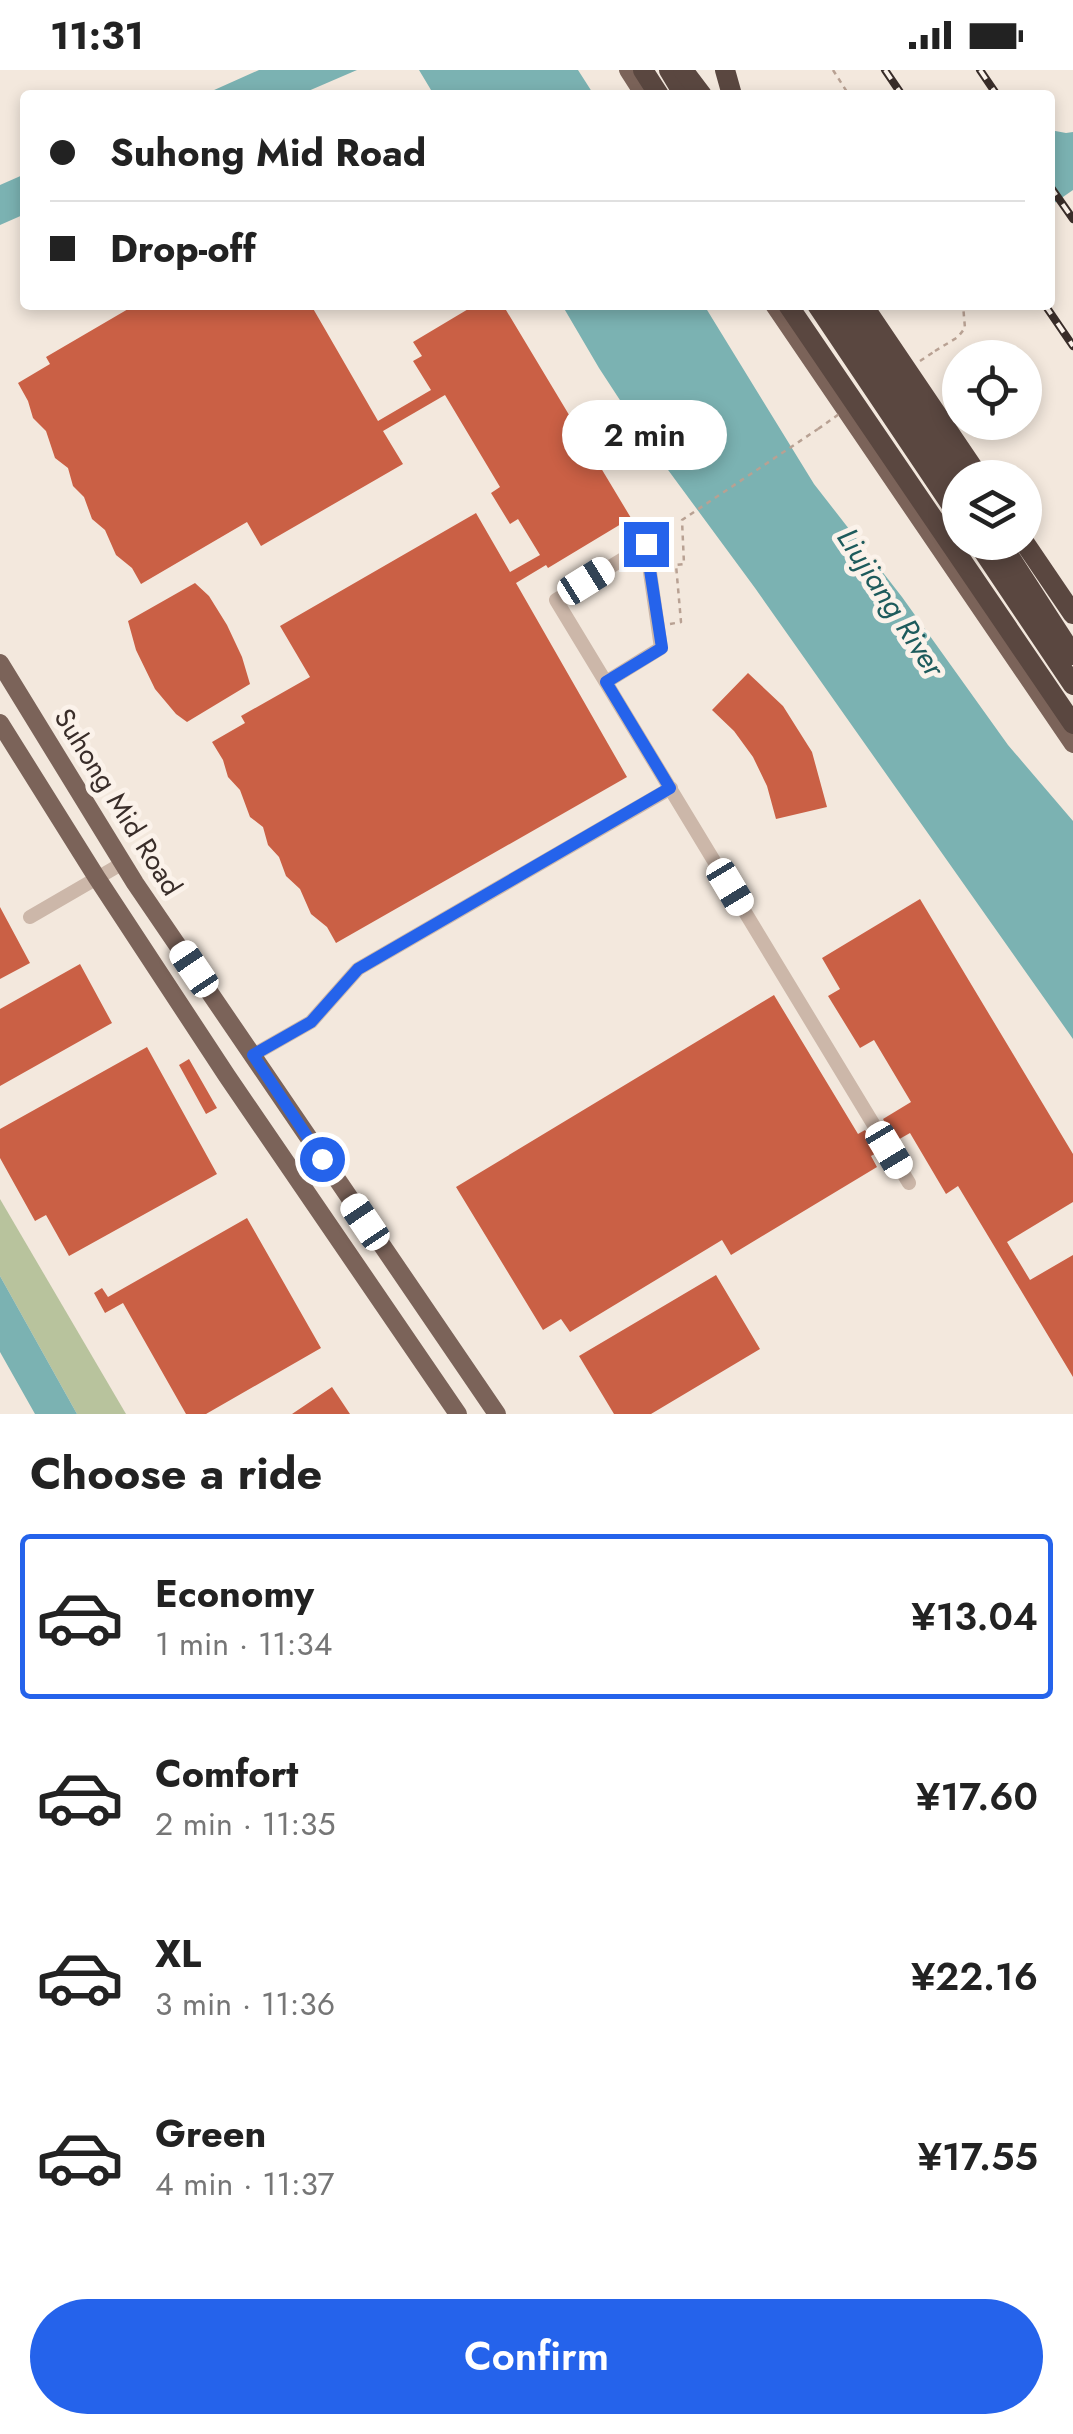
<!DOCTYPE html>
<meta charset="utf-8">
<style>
:root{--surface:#fff;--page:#f6f6f6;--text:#222;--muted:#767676;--line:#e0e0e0;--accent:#2563eb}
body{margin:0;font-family:Jost,sans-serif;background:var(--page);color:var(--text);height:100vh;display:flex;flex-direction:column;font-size:38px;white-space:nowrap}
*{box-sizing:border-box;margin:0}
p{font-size:32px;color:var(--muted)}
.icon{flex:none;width:55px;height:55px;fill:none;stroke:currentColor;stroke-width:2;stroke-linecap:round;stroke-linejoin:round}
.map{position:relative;height:1344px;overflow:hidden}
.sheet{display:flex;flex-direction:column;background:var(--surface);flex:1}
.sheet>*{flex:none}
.hud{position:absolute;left:20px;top:20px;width:1035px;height:220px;border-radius:10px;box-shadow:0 5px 15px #0003;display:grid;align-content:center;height:220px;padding:0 30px;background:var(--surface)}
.fabs{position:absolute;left:942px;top:270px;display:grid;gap:20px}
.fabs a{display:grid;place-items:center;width:100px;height:100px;border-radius:50%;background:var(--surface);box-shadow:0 5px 15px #0003;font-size:50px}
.end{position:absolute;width:45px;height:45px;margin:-22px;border:12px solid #2563eb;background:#fff;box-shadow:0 0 0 5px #fff}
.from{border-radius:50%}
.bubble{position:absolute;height:70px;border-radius:35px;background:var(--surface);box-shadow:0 5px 15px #0003;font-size:32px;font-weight:600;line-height:70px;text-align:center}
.car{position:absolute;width:30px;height:60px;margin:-30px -15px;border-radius:12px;box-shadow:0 0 8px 2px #0007;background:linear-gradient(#fff 24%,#345 0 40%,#fff 0 76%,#345 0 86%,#fff 0)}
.hud b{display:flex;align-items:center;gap:35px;height:95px;font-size:38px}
.hud b+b{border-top:2px solid var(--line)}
.hud i{width:25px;height:25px;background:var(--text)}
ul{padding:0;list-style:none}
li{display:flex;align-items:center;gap:30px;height:165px;margin:0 20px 15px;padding:0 10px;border:5px solid transparent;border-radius:10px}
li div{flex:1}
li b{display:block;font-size:38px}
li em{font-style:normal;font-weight:600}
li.current{border-color:var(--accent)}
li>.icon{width:90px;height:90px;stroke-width:1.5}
h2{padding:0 30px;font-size:45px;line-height:120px}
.primary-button{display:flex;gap:20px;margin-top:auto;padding:20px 30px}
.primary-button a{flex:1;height:115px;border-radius:60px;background:var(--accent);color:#fff;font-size:40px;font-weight:600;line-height:115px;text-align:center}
.status{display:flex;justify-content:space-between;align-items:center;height:70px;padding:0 50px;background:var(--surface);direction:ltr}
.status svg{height:28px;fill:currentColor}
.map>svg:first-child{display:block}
.green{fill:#b8c39d}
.water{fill:#7bb2b2}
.building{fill:#ca6045}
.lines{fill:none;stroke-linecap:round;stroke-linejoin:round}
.path{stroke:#b8a193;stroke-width:2.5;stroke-dasharray:5 5;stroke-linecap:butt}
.minor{stroke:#ccb7a9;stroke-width:14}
.major{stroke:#7b6359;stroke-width:18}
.highway{stroke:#5a4740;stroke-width:20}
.rail-casing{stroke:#392d29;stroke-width:8}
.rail{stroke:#fbf2ea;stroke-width:4;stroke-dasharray:11;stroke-linecap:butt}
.path-bridge{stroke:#b8a193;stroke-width:2.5;stroke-dasharray:5 5;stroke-linecap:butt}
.highway-bridge{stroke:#5a4740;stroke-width:20}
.route{stroke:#2563eb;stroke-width:12}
.labels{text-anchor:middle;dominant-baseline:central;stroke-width:10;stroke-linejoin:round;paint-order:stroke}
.street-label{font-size:28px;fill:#392d29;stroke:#fbf2ea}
.water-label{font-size:30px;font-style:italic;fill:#1d5b5c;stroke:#fbf2ea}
</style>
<div class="status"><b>11:31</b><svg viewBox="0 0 49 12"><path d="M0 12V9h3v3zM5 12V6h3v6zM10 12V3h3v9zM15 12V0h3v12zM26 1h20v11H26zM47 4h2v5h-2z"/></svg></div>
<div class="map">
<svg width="1073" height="1344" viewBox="0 0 1073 1344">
<rect width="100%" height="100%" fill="#f3e8dd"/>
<path class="green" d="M0 1129 126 1344H77L0 1206Z"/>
<path class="water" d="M259 0H357L299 25H203Z
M419 0H578L594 25H434Z
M1050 60 1066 63 1073 62V120L1050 136Z
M25 104V144L0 155V115Z
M562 235H704L814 414 902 527 1008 675 1073 751V969L755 518 646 370 599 298Z
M0 1206 77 1344H35L0 1282Z"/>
<path class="building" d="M135 235H311L378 351 431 320 413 291 422 286 413 272 475 235H503L631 448 548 498 546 495 516 513 627 707 336 873 327 857 311 844 300 819 286 806 279 787 268 775 263 757 250 747 240 720 228 707 223 690 212 672 245 653 241 646 310 607 280 556 476 443 510 502 540 485 518 449 510 454 491 423 500 417 445 325 383 361 403 394 261 476 247 452 141 514 132 498 116 485 105 460 92 449 84 427 73 416 68 398 55 388 46 361 33 348 28 331 18 313 50 294 46 287Z
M195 513 209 526 227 555 242 587 250 614 187 652 176 644 155 619 136 580 128 551Z
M748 603 783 636 812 682 827 737 776 749 767 716 753 687 734 661 712 640Z
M920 829 1073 1084V1132L1007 1172 1030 1210 1073 1185V1307L958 1116 946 1124 910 1063 896 1071 883 1049 911 1032 874 970 860 978 828 926 840 919 822 888Z
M0 837 30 893 0 909Z
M80 894 112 953 0 1016V939Z
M774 925 858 1064 865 1060 878 1082 871 1086 877 1097 731 1185 722 1170 570 1262 561 1249 543 1260 456 1117Z
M147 977 217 1104 69 1186 46 1145 35 1151 0 1088V1059Z
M189 989 217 1038 206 1044 179 995Z
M247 1148 321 1278 206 1344H186L123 1233 105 1243 94 1223 102 1218 108 1227Z
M716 1205 760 1279 651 1344H614L579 1286Z
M332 1317 350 1344H292Z"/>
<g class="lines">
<path class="path" d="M833 0 849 25
M935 281 958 267 965 258 963 235
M670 554 681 552 676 495 684 494 682 450 818 359"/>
<path class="minor" d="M606 612 661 578 646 475 556 530 909 1113
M30 847 123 793
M253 985 311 952 358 899 671 718"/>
<path class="major" d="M628 0 644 25
M774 235 1073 674
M0 593 135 813 497 1344
M0 653 97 808 227 1006 458 1344"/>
<path class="highway" d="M643 0 659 25
M669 0 684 25
M725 0 732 25
M977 472 1073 615
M1000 472 1073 585
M1024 472 1073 544"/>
<defs>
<path id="rail" d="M885 0 902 25
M980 0 997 25
M1050 116 1073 149
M1045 235 1073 276"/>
</defs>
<use href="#rail" class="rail-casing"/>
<use href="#rail" class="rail"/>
<path class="path-bridge" d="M920 291 935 281
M818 359 842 342"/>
<path class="highway-bridge" d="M683 0 702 25
M788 235 1073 654
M817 235 960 448
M839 235 960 412
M863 235 980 408"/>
</g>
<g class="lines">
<path class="route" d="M322 1089 253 985 311 952 358 899 670 718 606 612 662 578 646 474"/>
</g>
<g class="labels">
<g class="street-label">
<text transform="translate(118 732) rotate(58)">Suhong Mid Road</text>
</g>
<g class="water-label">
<text transform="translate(891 532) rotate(57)">Liujiang River</text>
</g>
</g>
</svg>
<div class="fabs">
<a><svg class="icon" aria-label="locate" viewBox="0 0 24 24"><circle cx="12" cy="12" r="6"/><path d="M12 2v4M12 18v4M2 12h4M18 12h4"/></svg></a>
<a><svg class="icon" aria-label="layers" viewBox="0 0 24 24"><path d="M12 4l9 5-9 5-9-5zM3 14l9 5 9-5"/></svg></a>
</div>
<i class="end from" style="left:322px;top:1089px"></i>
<i class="end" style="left:646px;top:474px"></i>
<div class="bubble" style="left:562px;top:330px;width:165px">2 min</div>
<i class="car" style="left:586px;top:511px;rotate:58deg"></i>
<i class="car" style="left:730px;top:817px;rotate:149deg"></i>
<i class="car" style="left:194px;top:899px;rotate:326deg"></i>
<i class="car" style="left:889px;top:1080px;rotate:149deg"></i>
<i class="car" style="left:365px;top:1152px;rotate:326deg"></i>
<div class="hud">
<b><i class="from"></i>Suhong Mid Road</b>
<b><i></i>Drop-off</b>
</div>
</div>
<section class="sheet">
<h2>Choose a ride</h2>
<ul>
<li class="current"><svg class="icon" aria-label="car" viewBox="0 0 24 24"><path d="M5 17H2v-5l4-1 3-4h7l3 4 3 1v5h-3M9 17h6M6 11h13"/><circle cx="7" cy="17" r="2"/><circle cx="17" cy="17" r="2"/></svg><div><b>Economy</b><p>1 min · 11:34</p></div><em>¥13.04</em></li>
<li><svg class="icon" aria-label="car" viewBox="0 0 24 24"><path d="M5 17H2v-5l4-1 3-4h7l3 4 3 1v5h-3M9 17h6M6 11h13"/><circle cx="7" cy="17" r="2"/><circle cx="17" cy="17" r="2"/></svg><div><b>Comfort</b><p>2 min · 11:35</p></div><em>¥17.60</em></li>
<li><svg class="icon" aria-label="car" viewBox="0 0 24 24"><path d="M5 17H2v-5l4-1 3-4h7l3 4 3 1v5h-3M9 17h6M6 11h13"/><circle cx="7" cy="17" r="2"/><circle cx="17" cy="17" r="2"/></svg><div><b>XL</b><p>3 min · 11:36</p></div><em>¥22.16</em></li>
<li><svg class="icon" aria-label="car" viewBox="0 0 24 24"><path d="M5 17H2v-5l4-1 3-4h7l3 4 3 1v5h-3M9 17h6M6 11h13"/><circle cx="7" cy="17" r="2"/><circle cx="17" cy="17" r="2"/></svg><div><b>Green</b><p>4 min · 11:37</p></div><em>¥17.55</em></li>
</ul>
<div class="primary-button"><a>Confirm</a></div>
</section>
